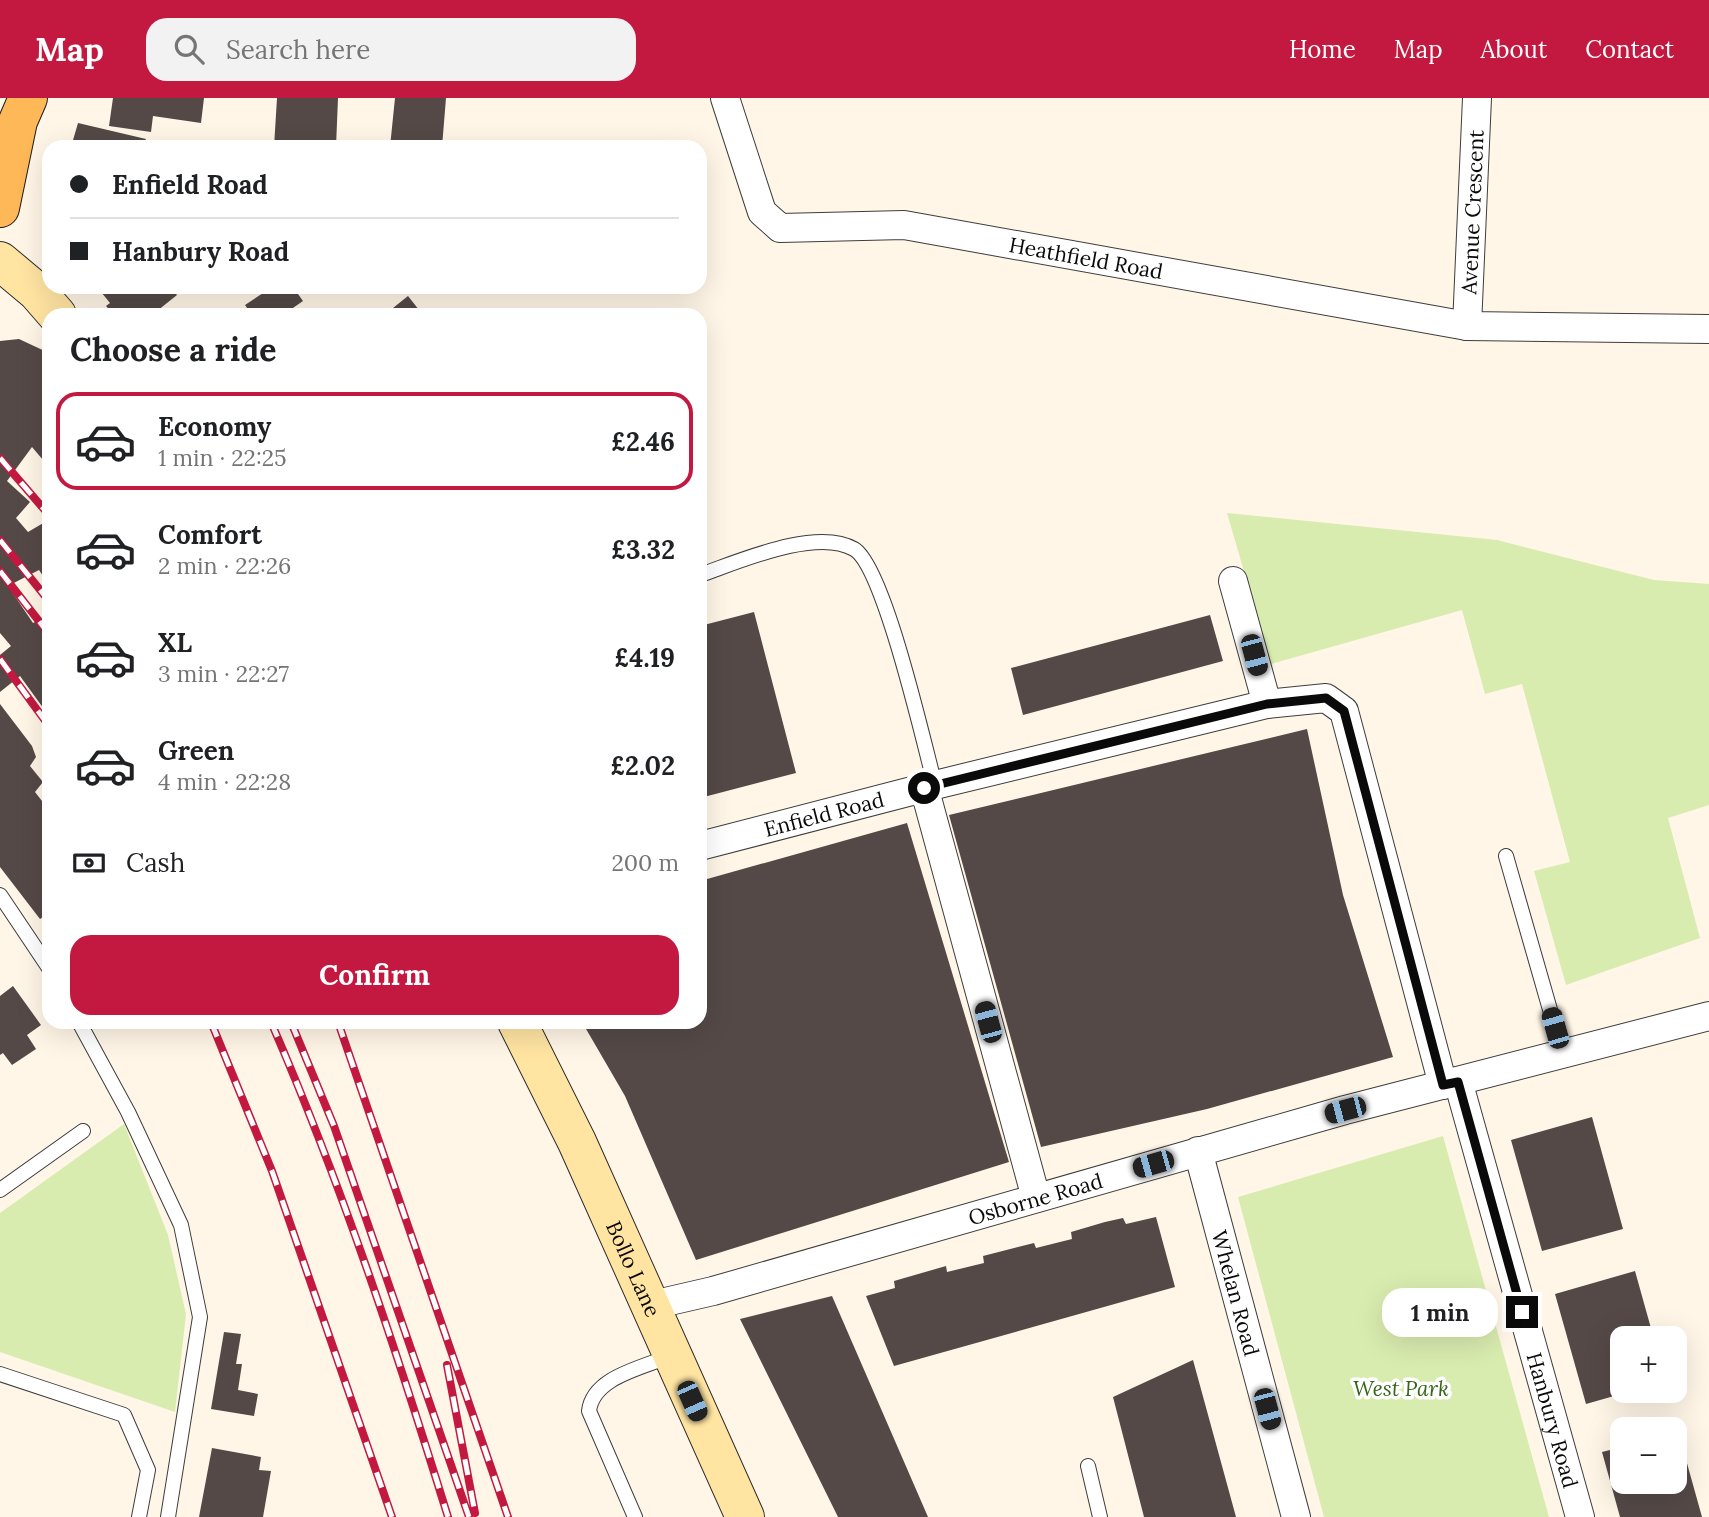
<!DOCTYPE html>
<meta charset="utf-8">
<style>
:root{--surface:#fff;--page:#f2f2f2;--text:#202124;--muted:#757577;--line:#e0e0e0;--accent:#c31940}
body{margin:0;font-family:Lora,serif;background:var(--page);color:var(--text);height:100vh;display:flex;flex-direction:column;font-size:26px;white-space:nowrap}
*{box-sizing:border-box;margin:0}
p{font-size:23px;color:var(--muted)}
.icon{flex:none;width:38px;height:38px;fill:none;stroke:currentColor;stroke-width:2;stroke-linecap:round;stroke-linejoin:round}
.map{position:relative;flex:1;overflow:hidden}
.panel{position:absolute;left:42px;top:210px;width:665px;height:721px;display:flex;flex-direction:column;background:var(--surface);border-radius:21px;box-shadow:0 7px 28px #0002}
.panel>*{flex:none}
.guide{position:absolute;left:42px;top:42px;width:665px;height:154px;border-radius:21px;box-shadow:0 7px 28px #0002;display:grid;align-content:center;height:154px;padding:0 28px;background:var(--surface)}
.buttons{position:absolute;left:1610px;top:1228px;display:grid;gap:14px}
.buttons a{display:grid;place-items:center;width:77px;height:77px;border-radius:14px;background:var(--surface);box-shadow:0 7px 28px #0002;font-size:35px}
.end{position:absolute;width:32px;height:32px;margin:-16px;border:9px solid #0a0a0a;background:#fff;box-shadow:0 0 0 4px #fff}
.from{border-radius:50%}
.bubble{position:absolute;height:49px;border-radius:21px;background:var(--surface);box-shadow:0 7px 28px #0002;font-size:23px;font-weight:700;line-height:49px;text-align:center}
.car{position:absolute;width:21px;height:42px;margin:-21px -10px;border-radius:9px;box-shadow:0 0 5px 2px #0007;background:linear-gradient(#222 24%,#8ab4d8 0 40%,#222 0 76%,#8ab4d8 0 86%,#222 0)}
.guide b{display:flex;align-items:center;gap:24px;height:66px;font-size:26px}
.guide b+b{border-top:2px solid var(--line)}
.guide i{width:18px;height:18px;background:var(--text)}
ul{padding:0;list-style:none}
li{display:flex;align-items:center;gap:21px;height:98px;margin:0 14px 10px;padding:0 14px;border:4px solid transparent;border-radius:21px}
li div{flex:1}
li b{display:block;font-size:26px}
li em{font-style:normal;font-weight:700}
li.current{border-color:var(--accent)}
li>.icon{width:63px;height:63px;stroke-width:1.5}
h2{padding:0 28px;font-size:32px;line-height:84px}
.pay{display:flex;align-items:center;gap:18px;height:77px;padding:0 28px;font-size:26px}
.pay p{margin-inline-start:auto}
.primary-button{display:flex;gap:14px;margin-top:auto;padding:14px 28px}
.primary-button a{flex:1;height:80px;border-radius:21px;background:var(--accent);color:#fff;font-size:28px;font-weight:700;line-height:80px;text-align:center}
header{display:flex;align-items:center;gap:42px;box-sizing:border-box;height:98px;padding:0 35px;background:var(--accent);color:#fff}
header strong{font-size:33px}
nav{display:flex;gap:38px;margin-inline-start:auto;font-size:24px}
.search{width:490px;height:63px;background:var(--page);display:flex;align-items:center;gap:18px;box-sizing:border-box;padding:0 24px;border-radius:21px;color:var(--muted);font-size:26px}
.map>svg:first-child{display:block}
.green{fill:#d9ecaf}
.building{fill:#544946}
.lines{fill:none;stroke-linecap:round;stroke-linejoin:round}
.lane-casing{stroke:#3d3d3d;stroke-width:16}
.street-casing{stroke:#3d3d3d;stroke-width:30}
.secondary-casing{stroke:#2c2c2c;stroke-width:40}
.primary-casing{stroke:#1b1b1b;stroke-width:40}
.lane{stroke:#fff;stroke-width:14}
.street{stroke:#fff;stroke-width:28}
.secondary{stroke:#ffe4a2;stroke-width:38}
.primary{stroke:#ffb857;stroke-width:38}
.rail-casing{stroke:#c31940;stroke-width:8}
.rail{stroke:#fff;stroke-width:5;stroke-dasharray:16;stroke-linecap:butt}
.route{stroke:#0a0a0a;stroke-width:9}
.labels{text-anchor:middle;dominant-baseline:central;stroke-width:7;stroke-linejoin:round;paint-order:stroke}
.street-label{font-size:21px;fill:#0a0a0a;stroke:#fff}
.park-label{font-size:21px;font-style:italic;fill:#356517;stroke:#fff}
</style>
<header>
<strong>Map</strong>
<div class="search"><svg class="icon" aria-label="search" viewBox="0 0 24 24"><circle cx="10" cy="10" r="6"/><path d="M15 15l6 6"/></svg>Search here</div>
<nav><a>Home</a><a>Map</a><a>About</a><a>Contact</a></nav>
</header>
<div class="map">
<svg width="1709" height="1419" viewBox="0 0 1709 1419">
<rect width="100%" height="100%" fill="#fff6e7"/>
<path class="green" d="M1227 415 1497 442 1654 482 1709 486V707L1668 720 1700 840 1566 887 1534 773 1570 764 1522 586 1485 596 1462 512 1271 566Z
M124 1026 168 1137 186 1216 175 1314 0 1254V1115Z
M1443 1038 1549 1419H1324L1238 1099Z"/>
<path class="building" d="M113 0H204L201 25 153 18 151 34 109 28Z
M277 0H338L336 49H274Z
M395 0H446L442 49H390Z
M78 25 146 41 143 49H71Z
M97 189H170L177 197 152 217H114L106 208 110 205Z
M272 189H293L303 203 290 212 293 217H252L245 207Z
M408 198 423 217H391L388 214Z
M19 241 49 255V369L32 349 7 383 30 404 16 420 28 434 45 424 49 429V487L39 472 8 488 33 525 49 517V618L20 578 0 594V557L11 548 0 535V243Z
M754 514 796 675 700 700V647L706 646 700 623V528Z
M1210 517 1223 563 1023 617 1011 570Z
M0 606 32 648 36 659 30 668 43 684 35 694 49 712V815L40 821 0 769Z
M1307 631 1343 797 1393 959 1207 1011 1041 1049 949 717Z
M907 725 1009 1064 696 1162 625 998 582 924H700V783Z
M13 888 41 927 27 937 36 951 12 967 3 955 0 957V898Z
M1592 1019 1623 1131 1542 1153 1511 1042Z
M1156 1119 1175 1189 894 1268 866 1198 895 1190 894 1183 946 1168 947 1174 984 1165 983 1158 1034 1145 1036 1150 1072 1141 1071 1134 1105 1124 1123 1120 1126 1126Z
M1635 1173 1654 1241H1622V1293L1628 1294 1586 1306 1555 1196Z
M832 1198 928 1419H838L740 1221Z
M224 1234 241 1236 236 1266H242L238 1292 258 1296 254 1318 211 1311Z
M1193 1262 1236 1419H1144L1113 1299Z
M1678 1333 1702 1419H1620L1602 1354 1622 1349V1384H1675V1334Z
M212 1350 261 1359 259 1372 271 1373 263 1419H199Z"/>
<g class="lines">
<defs>
<path id="lane" d="M700 477C738 464 816 429 854 451 884 468 924 646 935 687
M1506 758 1563 957
M0 797 49 870
M79 924 128 1014 181 1127 200 1219 168 1419
M0 1092 83 1033
M0 1276 124 1317 148 1372 139 1419
M1088 1368 1100 1419
M635 1419 589 1313C593 1279 642 1270 670 1258"/>
<g id="street">
<path id="s1" d="M725 0 762 114 780 130 904 127 1467 228 1709 231"/>
<path id="s2" d="M1467 228 1477 0"/>
<path d="M1233 483 1267 606"/>
<path d="M924 689 1036 1100"/>
<path id="s3" d="M700 748 935 687 1267 606 1326 600 1344 613 1443 987"/>
<path id="s4" d="M1458 983 1580 1419"/>
<path id="s5" d="M1198 1053 1296 1419"/>
<path id="s6" d="M648 1208 713 1193 1345 1012 1709 918"/>
</g>
<g id="secondary">
<path d="M0 163 37 194 57 217"/>
<path id="s7" d="M517 924 577 1044 745 1419"/>
</g>
<path id="primary" d="M0 110 18 23 28 0"/>
</defs>
<use href="#lane" class="lane-casing"/>
<use href="#street" class="street-casing"/>
<use href="#secondary" class="secondary-casing"/>
<use href="#primary" class="primary-casing"/>
<use href="#lane" class="lane"/>
<use href="#street" class="street"/>
<use href="#secondary" class="secondary"/>
<use href="#primary" class="primary"/>
<defs>
<path id="rail" d="M0 360 49 417
M0 442 49 503
M0 473 49 536
M0 561 49 628
M211 924 272 1073 392 1419
M271 924C341 1085 396 1251 448 1419
M291 924 334 1028 469 1419
M338 924 508 1419
M447 1267 475 1415"/>
</defs>
<use href="#rail" class="rail-casing"/>
<use href="#rail" class="rail"/>
</g>
<g class="lines">
<path class="route" d="M924 690 1267 606 1326 600 1344 613 1443 987 1458 984 1522 1214"/>
</g>
<g class="labels">
<g class="street-label">
<text stroke="none"><textPath href="#s2" startOffset="114">Avenue Crescent</textPath></text>
<text stroke="none"><textPath href="#s1" startOffset="453">Heathfield Road</textPath></text>
<text stroke="none"><textPath href="#s3" startOffset="128">Enfield Road</textPath></text>
<text stroke="none"><textPath href="#s6" startOffset="402">Osborne Road</textPath></text>
<text stroke="none"><textPath href="#s7" startOffset="273">Bollo Lane</textPath></text>
<text stroke="none"><textPath href="#s5" startOffset="147">Whelan Road</textPath></text>
<text stroke="none"><textPath href="#s4" startOffset="352">Hanbury Road</textPath></text>
</g>
<g class="park-label">
<text x="1401" y="1290">West Park</text>
</g>
</g>
</svg>
<div class="buttons">
<a>+</a>
<a>−</a>
</div>
<i class="end from" style="left:924px;top:690px"></i>
<i class="end" style="left:1522px;top:1214px"></i>
<div class="bubble" style="left:1382px;top:1190px;width:116px">1 min</div>
<i class="car" style="left:1254px;top:557px;rotate:165deg"></i>
<i class="car" style="left:988px;top:924px;rotate:345deg"></i>
<i class="car" style="left:1555px;top:930px;rotate:344deg"></i>
<i class="car" style="left:1345px;top:1012px;rotate:255deg"></i>
<i class="car" style="left:1153px;top:1066px;rotate:254deg"></i>
<i class="car" style="left:692px;top:1303px;rotate:156deg"></i>
<i class="car" style="left:1267px;top:1311px;rotate:165deg"></i>
<div class="guide">
<b><i class="from"></i>Enfield Road</b>
<b><i></i>Hanbury Road</b>
</div>
<section class="panel">
<h2>Choose a ride</h2>
<ul>
<li class="current"><svg class="icon" aria-label="car" viewBox="0 0 24 24"><path d="M5 17H2v-5l4-1 3-4h7l3 4 3 1v5h-3M9 17h6M6 11h13"/><circle cx="7" cy="17" r="2"/><circle cx="17" cy="17" r="2"/></svg><div><b>Economy</b><p>1 min · 22:25</p></div><em>£2.46</em></li>
<li><svg class="icon" aria-label="car" viewBox="0 0 24 24"><path d="M5 17H2v-5l4-1 3-4h7l3 4 3 1v5h-3M9 17h6M6 11h13"/><circle cx="7" cy="17" r="2"/><circle cx="17" cy="17" r="2"/></svg><div><b>Comfort</b><p>2 min · 22:26</p></div><em>£3.32</em></li>
<li><svg class="icon" aria-label="car" viewBox="0 0 24 24"><path d="M5 17H2v-5l4-1 3-4h7l3 4 3 1v5h-3M9 17h6M6 11h13"/><circle cx="7" cy="17" r="2"/><circle cx="17" cy="17" r="2"/></svg><div><b>XL</b><p>3 min · 22:27</p></div><em>£4.19</em></li>
<li><svg class="icon" aria-label="car" viewBox="0 0 24 24"><path d="M5 17H2v-5l4-1 3-4h7l3 4 3 1v5h-3M9 17h6M6 11h13"/><circle cx="7" cy="17" r="2"/><circle cx="17" cy="17" r="2"/></svg><div><b>Green</b><p>4 min · 22:28</p></div><em>£2.02</em></li>
</ul>
<div class="pay"><svg class="icon" aria-label="cash" viewBox="0 0 24 24"><path d="M3 7h18v10H3z"/><circle cx="12" cy="12" r="2"/></svg>Cash<p>200 m</p></div>
<div class="primary-button"><a>Confirm</a></div>
</section>
</div>
